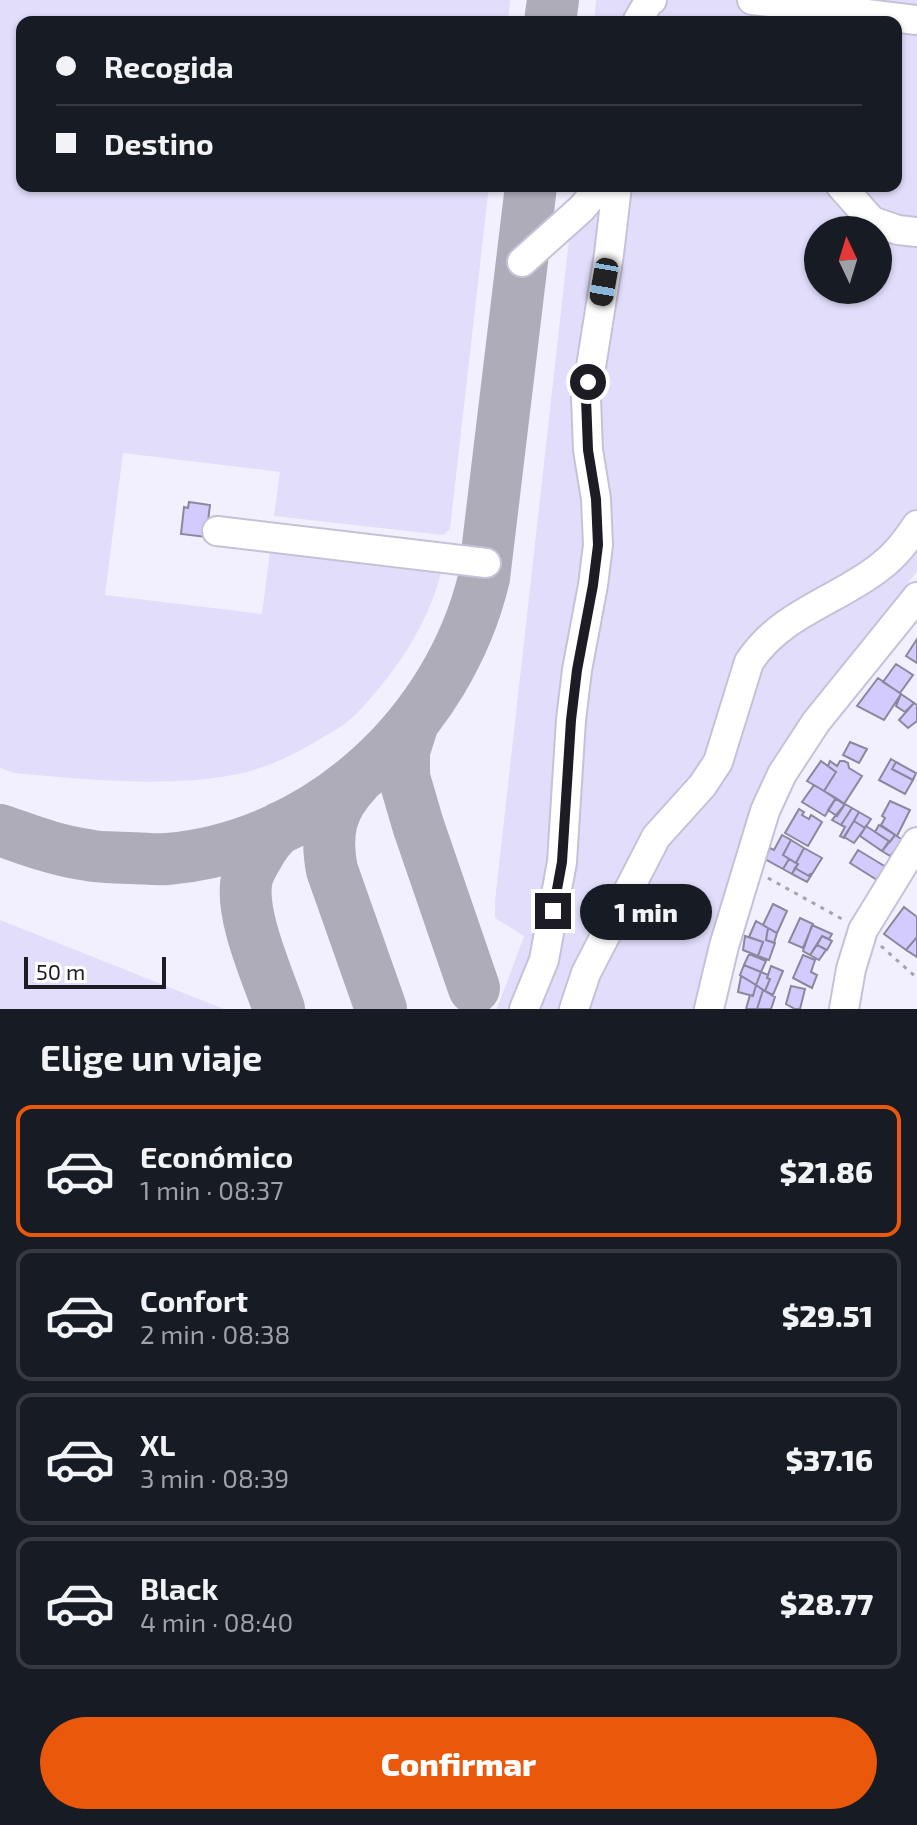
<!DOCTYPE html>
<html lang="es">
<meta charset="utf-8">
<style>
:root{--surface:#171b24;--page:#242831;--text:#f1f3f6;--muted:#9ea1a6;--line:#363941;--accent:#ea580c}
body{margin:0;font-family:"Exo 2",sans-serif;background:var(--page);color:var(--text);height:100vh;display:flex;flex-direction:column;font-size:30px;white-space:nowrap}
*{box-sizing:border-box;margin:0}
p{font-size:26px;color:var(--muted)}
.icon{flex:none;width:44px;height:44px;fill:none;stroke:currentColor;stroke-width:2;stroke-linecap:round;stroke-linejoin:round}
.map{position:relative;height:1009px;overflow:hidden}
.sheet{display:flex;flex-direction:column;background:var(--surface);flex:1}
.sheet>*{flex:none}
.top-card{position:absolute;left:16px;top:16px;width:886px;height:176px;border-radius:16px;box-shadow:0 2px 6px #0004;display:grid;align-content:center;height:176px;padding:0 40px;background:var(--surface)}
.needle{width:52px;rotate:356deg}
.buttons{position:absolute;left:804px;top:216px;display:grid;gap:16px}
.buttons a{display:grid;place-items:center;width:88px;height:88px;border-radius:50%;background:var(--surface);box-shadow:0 2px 6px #0004;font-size:40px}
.scale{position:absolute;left:24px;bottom:20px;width:142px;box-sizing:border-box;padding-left:8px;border:4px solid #1d1b23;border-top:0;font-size:22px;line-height:28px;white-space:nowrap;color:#1d1b23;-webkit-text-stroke:6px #fff;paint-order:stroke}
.end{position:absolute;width:36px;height:36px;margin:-18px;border:10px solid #1d1b23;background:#fff;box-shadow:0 0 0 4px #fff}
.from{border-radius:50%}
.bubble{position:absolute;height:56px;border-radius:28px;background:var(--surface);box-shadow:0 2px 6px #0004;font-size:26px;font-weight:800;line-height:56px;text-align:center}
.car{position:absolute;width:24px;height:48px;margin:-24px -12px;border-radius:10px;box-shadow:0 0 6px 2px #0007;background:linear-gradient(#222 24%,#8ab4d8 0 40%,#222 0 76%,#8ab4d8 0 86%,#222 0)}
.top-card b{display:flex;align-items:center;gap:28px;height:76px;font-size:30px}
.top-card b+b{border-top:2px solid var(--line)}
.top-card i{width:20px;height:20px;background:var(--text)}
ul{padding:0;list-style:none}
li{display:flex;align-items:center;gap:24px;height:132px;margin:0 16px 12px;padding:0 24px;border:4px solid var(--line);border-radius:16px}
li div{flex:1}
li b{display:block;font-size:30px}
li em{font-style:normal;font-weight:800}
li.on{border-color:var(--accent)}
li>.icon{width:72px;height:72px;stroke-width:1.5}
h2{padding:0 40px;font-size:36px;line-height:96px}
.primary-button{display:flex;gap:16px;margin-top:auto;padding:16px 40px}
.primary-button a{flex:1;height:92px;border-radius:48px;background:var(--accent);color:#fff;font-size:32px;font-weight:800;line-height:92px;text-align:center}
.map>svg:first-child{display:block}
.green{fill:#e2ddfb;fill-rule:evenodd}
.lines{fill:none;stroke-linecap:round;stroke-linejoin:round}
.taxiway{stroke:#aeacb8;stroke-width:52}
.building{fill:#d3cbfd;stroke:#8b879c;stroke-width:2}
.minor-casing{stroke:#c5c2d8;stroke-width:32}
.path{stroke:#a4a2ae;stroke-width:3;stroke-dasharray:4 6;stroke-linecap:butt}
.minor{stroke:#fff;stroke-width:28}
.route{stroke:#1d1b23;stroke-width:10}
</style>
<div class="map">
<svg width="917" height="1009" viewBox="0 0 917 1009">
<rect width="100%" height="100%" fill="#f2f0fe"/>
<path class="green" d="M0 0H510L508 22H22V186H489L450 529 443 535 274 516 280 472 123 453 105 595 262 614 271 544 442 569C432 610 411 649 384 682 373 695 361 711 347 722 340 728 330 733 322 738 294 755 265 769 233 775 165 788 83 779 14 773L0 768Z
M596 0H917V571L765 776 695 1009H497L524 936 495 918V901L575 186H896V22H594ZM818 230H878V290H818Z
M0 920 224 1009H0Z"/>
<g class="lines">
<path class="taxiway" d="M550 22 553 0
M412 726 404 751V777L418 825 474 988
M356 781C330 808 325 834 332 870L381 1009
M0 830C29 840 57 851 88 855 101 858 116 857 130 858 142 858 155 860 167 859 319 846 449 724 484 578L531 186
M279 1009C267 974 239 913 247 878 249 870 254 862 258 855 264 844 270 835 281 827"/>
</g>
<path class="building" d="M189 502 210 505 206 537 181 534 184 507 188 508Z
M917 639V663L906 656Z
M896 664 913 675 900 693 883 682Z
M878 678 901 694 884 720 857 706Z
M901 694 914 703 905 712 896 706Z
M914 703 917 705V721L908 728 899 720Z
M850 742 867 749 859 763 843 755Z
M891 759 896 762 892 769 913 780 905 794 879 780Z
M821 761 836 772 824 791 807 781Z
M830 761 837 766 840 761H844L848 763 849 768 862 776 844 804 824 791 836 772 828 766Z
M896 762 916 773 913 780 892 769Z
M814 785 836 798 825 816 802 802Z
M836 798 845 804 837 816 828 810Z
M890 801 910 810 897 836 881 825 885 818 882 816Z
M845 804 852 808 841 825 832 820Z
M852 808 859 812 844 838 840 836 845 827 841 825Z
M799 809 804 812 802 815 809 819 811 815 822 822 808 846 785 833Z
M859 812 871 819 865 828 854 821Z
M854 821 865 828 854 843 844 837Z
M879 825 895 835 890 842 875 832Z
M866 826 889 841 882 851 860 836Z
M782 835 791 840 783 855 789 859 783 869 765 859 770 848 774 850Z
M895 835 906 842 898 847 890 856 882 851Z
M791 840 804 848 796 863 783 855Z
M804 848 822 858 812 874H810L809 876 795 868 798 864 796 863Z
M858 850 886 867 877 880 850 863Z
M789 859 798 864 792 874 783 869Z
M795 868 809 876 810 874H812L807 882 792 874Z
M773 904 787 911 777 933 763 925Z
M904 907 917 917V937L906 950 884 934Z
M800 918 813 924 803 948 789 942Z
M756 921 768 928 766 940 775 943 769 960 758 956 763 942 749 937Z
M812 925 832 934 829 939 822 936 810 955 803 951Z
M768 928 777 933 774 943 766 940Z
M745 936 763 942 758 956 743 950Z
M822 936 832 941 827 950 817 945Z
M917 937V957L906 950Z
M817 945 826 950 819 960 810 955Z
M749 954 766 961 761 972 744 965Z
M803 955 815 960 811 972 817 975 812 988 793 978Z
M744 965 761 972 756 985 740 975Z
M771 966 783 971 773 995 765 991 770 979 767 978Z
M761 972 768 975 767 978 770 979 765 991 756 985Z
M741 976 756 985 753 996 738 992Z
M756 985 763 990 757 1009H746L750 995 753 996Z
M791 986 805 989 800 1009H795L786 1004Z
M763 990 775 997 771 1009H757Z"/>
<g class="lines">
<defs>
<path id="minor" d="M752 0 917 20
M637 22 649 1 652 0
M841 186 872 221 898 230 917 232
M522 262 581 209 601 186
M217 531 486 563
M524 1009 544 960 562 862 571 720 577 670 593 585 598 545 596 499 588 450 586 398 609 254 617 186
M574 1009 586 973 656 837 702 786 718 762 749 662C781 613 837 601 880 567 896 555 906 541 917 525
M709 1009 724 946 765 811 782 774 816 722 917 597
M844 1009 851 969 863 930 917 842"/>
</defs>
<use href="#minor" class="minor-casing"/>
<path class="path" d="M768 878 842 919
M881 946 917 978"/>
<use href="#minor" class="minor"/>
</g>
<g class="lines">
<path class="route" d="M553 911 562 862 571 720 577 670 593 585 598 545 596 499 588 450 586 398 588 382"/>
</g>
</svg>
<div class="buttons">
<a><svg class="needle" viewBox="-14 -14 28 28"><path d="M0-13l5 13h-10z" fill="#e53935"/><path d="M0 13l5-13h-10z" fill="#9ea1a6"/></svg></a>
</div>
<div class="scale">50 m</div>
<i class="end from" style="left:588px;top:382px"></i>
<i class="end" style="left:553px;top:911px"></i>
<div class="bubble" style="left:580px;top:884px;width:132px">1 min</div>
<i class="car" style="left:604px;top:282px;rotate:190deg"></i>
<div class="top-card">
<b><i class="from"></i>Recogida</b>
<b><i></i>Destino</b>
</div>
</div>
<section class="sheet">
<h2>Elige un viaje</h2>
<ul>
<li class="on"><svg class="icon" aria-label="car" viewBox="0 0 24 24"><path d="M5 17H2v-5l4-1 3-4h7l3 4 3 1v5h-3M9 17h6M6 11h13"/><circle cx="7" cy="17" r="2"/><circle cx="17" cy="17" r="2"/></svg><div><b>Económico</b><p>1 min · 08:37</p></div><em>$21.86</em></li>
<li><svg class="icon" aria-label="car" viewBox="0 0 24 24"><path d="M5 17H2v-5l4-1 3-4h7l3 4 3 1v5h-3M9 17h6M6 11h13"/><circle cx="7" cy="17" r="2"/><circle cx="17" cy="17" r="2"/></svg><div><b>Confort</b><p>2 min · 08:38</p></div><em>$29.51</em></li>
<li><svg class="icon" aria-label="car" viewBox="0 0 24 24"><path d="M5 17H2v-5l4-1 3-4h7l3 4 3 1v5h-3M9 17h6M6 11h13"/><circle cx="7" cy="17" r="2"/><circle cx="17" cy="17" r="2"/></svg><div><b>XL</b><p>3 min · 08:39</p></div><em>$37.16</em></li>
<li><svg class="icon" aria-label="car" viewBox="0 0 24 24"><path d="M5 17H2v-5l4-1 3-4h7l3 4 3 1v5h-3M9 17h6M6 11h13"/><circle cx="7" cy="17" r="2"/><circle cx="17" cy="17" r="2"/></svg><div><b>Black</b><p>4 min · 08:40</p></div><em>$28.77</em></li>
</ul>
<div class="primary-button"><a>Confirmar</a></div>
</section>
